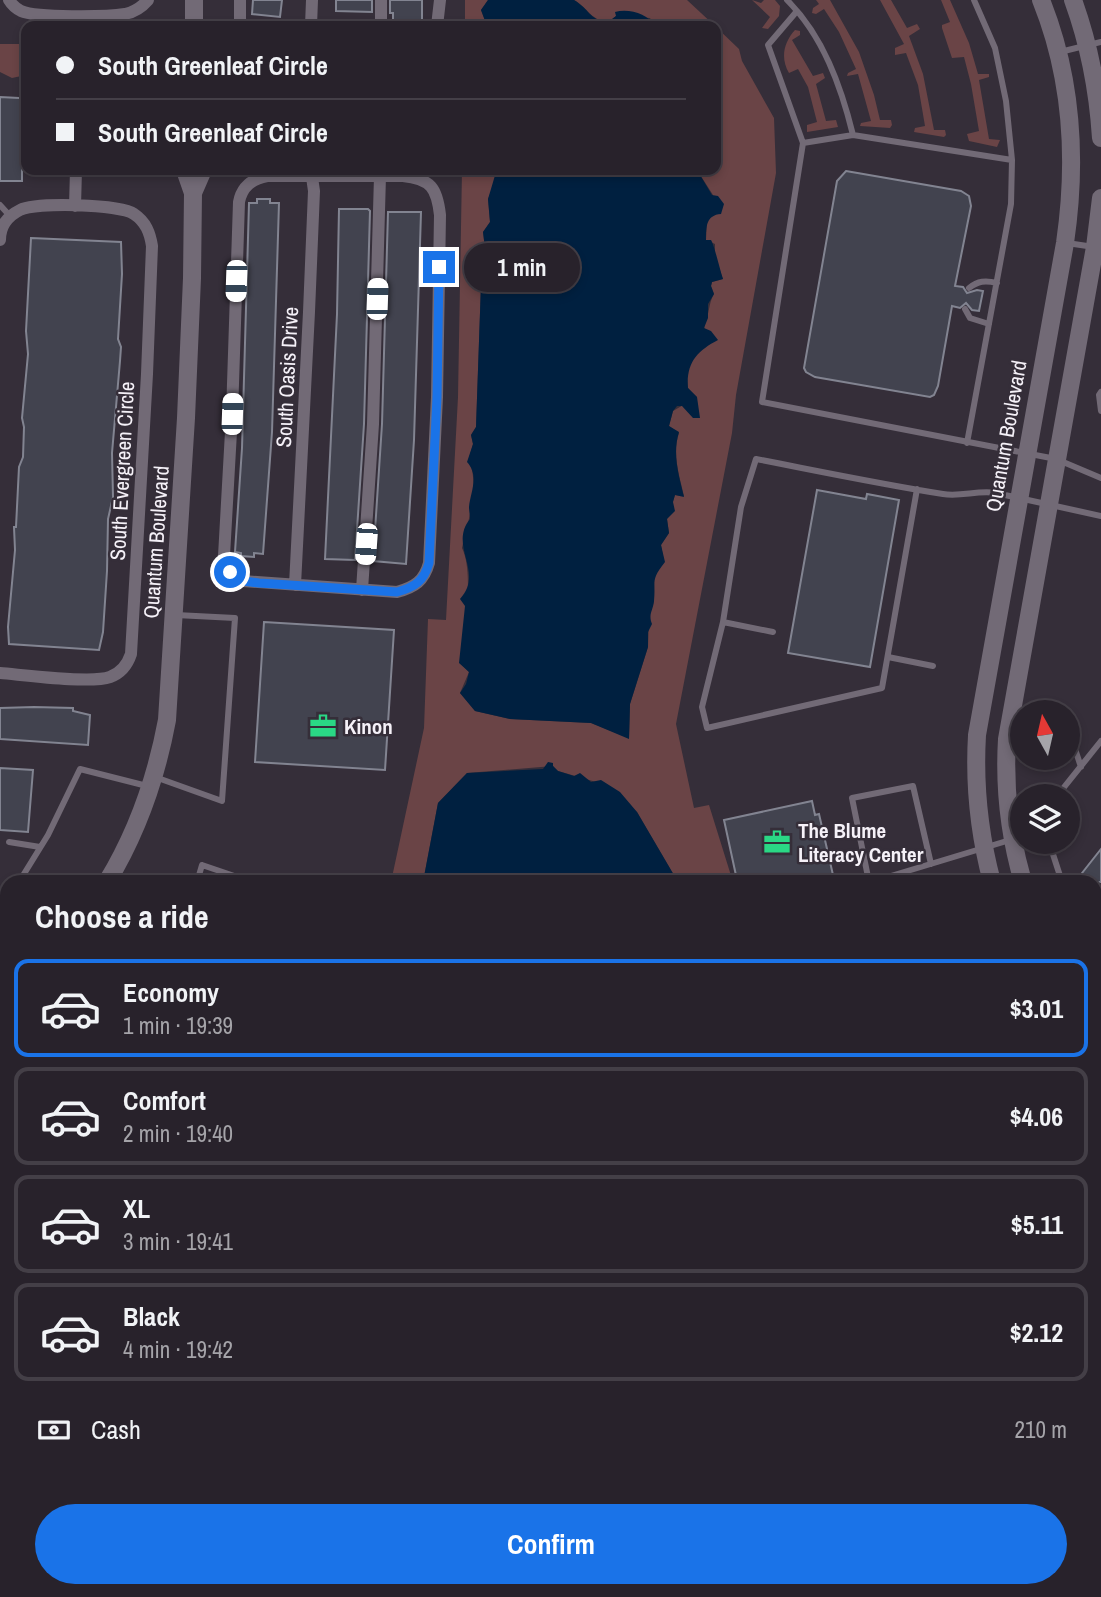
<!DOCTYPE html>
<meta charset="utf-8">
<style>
:root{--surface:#28222b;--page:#342f37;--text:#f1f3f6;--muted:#a5a4a9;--line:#443f47;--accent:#1a73e8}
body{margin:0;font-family:"Archivo Narrow",sans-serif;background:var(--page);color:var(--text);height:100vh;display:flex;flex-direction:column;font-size:26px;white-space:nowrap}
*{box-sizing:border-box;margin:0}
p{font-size:23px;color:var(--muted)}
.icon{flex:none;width:38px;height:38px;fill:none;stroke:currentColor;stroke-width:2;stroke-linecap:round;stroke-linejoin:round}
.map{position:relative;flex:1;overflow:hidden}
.panel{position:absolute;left:0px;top:875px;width:1102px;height:723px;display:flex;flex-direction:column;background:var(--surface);border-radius:21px 21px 0 0;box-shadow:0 4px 10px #0003,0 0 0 2px var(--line)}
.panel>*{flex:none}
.banner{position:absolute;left:21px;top:21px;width:700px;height:154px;border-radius:14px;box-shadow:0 4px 10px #0003,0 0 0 2px var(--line);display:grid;align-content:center;height:154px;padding:0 35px;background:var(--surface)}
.needle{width:46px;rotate:352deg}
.controls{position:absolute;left:1010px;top:700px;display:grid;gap:14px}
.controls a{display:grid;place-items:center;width:70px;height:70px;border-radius:50%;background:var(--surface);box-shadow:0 4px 10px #0003,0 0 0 2px var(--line);font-size:35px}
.end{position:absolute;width:32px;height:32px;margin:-16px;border:9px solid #1a73e8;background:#fff;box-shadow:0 0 0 4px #fff}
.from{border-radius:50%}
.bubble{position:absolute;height:49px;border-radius:24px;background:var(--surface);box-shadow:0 4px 10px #0003,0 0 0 2px var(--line);font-size:23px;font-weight:800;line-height:49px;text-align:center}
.car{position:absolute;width:21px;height:42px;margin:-21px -10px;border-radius:9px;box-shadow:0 0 5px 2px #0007;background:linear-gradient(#fff 24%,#345 0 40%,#fff 0 76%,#345 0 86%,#fff 0)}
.banner b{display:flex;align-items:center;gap:24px;height:66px;font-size:26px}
.banner b+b{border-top:2px solid var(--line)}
.banner i{width:18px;height:18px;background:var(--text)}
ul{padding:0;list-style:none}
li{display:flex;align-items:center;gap:21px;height:98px;margin:0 14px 10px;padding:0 21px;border:4px solid var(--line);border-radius:14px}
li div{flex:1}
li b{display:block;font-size:26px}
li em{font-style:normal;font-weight:800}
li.current{border-color:var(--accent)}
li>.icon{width:63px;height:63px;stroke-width:1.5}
h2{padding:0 35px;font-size:32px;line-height:84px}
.pay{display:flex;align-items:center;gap:18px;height:77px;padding:0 35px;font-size:26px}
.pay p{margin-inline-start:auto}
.cta{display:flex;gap:14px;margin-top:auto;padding:14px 35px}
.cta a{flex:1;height:80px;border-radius:42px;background:var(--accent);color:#fff;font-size:28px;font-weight:800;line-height:80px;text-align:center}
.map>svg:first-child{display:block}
.green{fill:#6a4446}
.water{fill:#002040}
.building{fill:#42434f;stroke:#828491;stroke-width:2}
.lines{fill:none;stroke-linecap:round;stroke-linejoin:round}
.lane{stroke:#726a76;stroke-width:6}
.street{stroke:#726a76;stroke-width:12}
.secondary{stroke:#726a76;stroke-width:18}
.route{stroke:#1a73e8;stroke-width:9}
.labels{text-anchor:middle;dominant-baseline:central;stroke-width:5;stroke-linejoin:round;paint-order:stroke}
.street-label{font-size:21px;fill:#f5f1f8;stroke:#352e39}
.poi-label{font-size:21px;font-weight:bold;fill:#f5f1f8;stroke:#352e39;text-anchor:start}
</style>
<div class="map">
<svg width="1101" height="1597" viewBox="0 0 1101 1597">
<rect width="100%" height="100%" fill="#352e39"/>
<path class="green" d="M465 0H488L481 10 487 26H465Z
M574 0H687L715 26H655L650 18 616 16 607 23C588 17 590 10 574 0Z
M752 0 761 3 764 0H775L780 6 779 16 768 29 762 28 770 17Z
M816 0H830L859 52 874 95 880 120H891L892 125 890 128 860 126 861 123 871 121 858 74 847 76 848 73 856 69 839 32 824 9 816 14 812 13 813 8 819 4Z
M880 0H891L907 28 917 24 920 29 909 36 923 74 934 130H945L946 135 944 137 914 132 915 128 925 126 918 85 906 53 895 55V48L904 44Z
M941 0H950L969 43 978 74H989V77L979 80 989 139 1000 140 997 147 969 141 967 134 979 131 971 84 964 57 952 58 942 28V25L950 22Z
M716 27 739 49 742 61 774 118 776 173 736 395 732 433 676 724 694 808 709 805 733 882H678L637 812 596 782 558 771 553 766 467 773 438 803 423 882H391L424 728 428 619 446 620 458 397 462 170H500L488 199 490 222 483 232 485 248 482 256 476 427 471 435 473 444 468 462C481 477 467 528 462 548 475 575 463 631 460 663L469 672 460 693 475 711 510 719 591 723 629 738 630 704 648 647 649 617 654 601 652 591 654 575 664 562 661 545 669 533 667 519 675 495 684 496C679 475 672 453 679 433L669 426 673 411 697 397 688 388C687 383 686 375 687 371 693 351 708 349 704 324 710 314 708 304 714 294L711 286 712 282 723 279 715 256V244L706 240 707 221 713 215V195L697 170H716Z
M795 30 800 31V35L792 40 813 76 823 73 825 78 816 84 826 121 836 120 838 127 807 132V125L817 122 808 87 798 69 789 73C780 58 784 42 795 30Z
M0 44H22L26 48V75L12 78 0 72Z"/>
<path class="water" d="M488 0H574C590 10 588 18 607 23L616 16 615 12C629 8 648 14 655 26H487L481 10Z
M500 170H697L712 195 718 196 724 204 721 214C706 215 706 227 706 240H711C714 244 720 270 723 279L712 282 711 286 714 294 708 304V318L704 328 711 331 718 340C697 351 686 363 688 388L697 397 700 418H693L682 406H677L673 411 669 426 679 432C672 454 679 476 684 497L675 495 673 502 675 511 667 519 669 533 661 545 665 562C650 581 656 580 654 601 653 611 648 614 652 624L648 632V647L630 704 629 739 591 723 510 719 475 711 460 693 466 684 469 672 459 663 465 606 460 599C485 572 448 546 470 519 470 515 469 511 469 507 470 493 480 476 467 462L473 444 471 435 476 427 482 256 485 248 483 232 490 222 488 199 496 172Z
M548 762 553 763V766L558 771 574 776 580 773 591 782 601 780 620 792 637 812 678 882H423L438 803 467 773 543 769Z
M0 1276 7 1299V1534L0 1517Z
M1101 1359V1597H1064L1047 1591H1096V1363Z
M36 1591H97L98 1597H39Z"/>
<path class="building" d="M253 0H282L280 17 252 14Z
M336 0H372V12L336 11Z
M390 0H422V22H393V13H390Z
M0 97 19 98 26 102V147H22V181H0Z
M846 171 961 191 969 196 971 206 955 286 963 287 967 293 977 290 983 291 979 311 972 310 966 303 960 308 952 306 938 386 934 395 930 397 815 377 806 372 804 368 837 181Z
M257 199H270V203H279L272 432 263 554 254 553V557L241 556V553L235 552 242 448 249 203H257Z
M339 209H368L370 211 364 424 355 560 325 559 337 314Z
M388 212H421L414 440 406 564 373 561 382 424Z
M31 238 121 242 122 274 118 339 121 347 120 361 112 453 113 497 108 519 107 571 103 632 99 650 9 644 8 627 15 550 14 527H16L19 467 23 457 24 427 22 418 28 354 26 331Z
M817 490 866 499 867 494 899 500 870 667 788 653Z
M264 622 394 630 385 770 255 762Z
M34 707 73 708V711L90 715 88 745 0 739V708Z
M0 768 33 770 28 832 0 830Z
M812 801 815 815 819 814 833 875 819 878 820 882H744L743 879 737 880 724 820Z
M1101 849V882H1075Z"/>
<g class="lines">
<path class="lane" d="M787 0C823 36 841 86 853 135
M797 11 768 45 803 143 762 402 1056 459 1101 478
M1060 52 1101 42
M803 143 853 135 1012 160 1006 101 995 48 974 0
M0 205 10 216
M1067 243 1094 247
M969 288C978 281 985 280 997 283
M965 309 970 318 989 324
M1101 392 1099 395 1101 411
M967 443 1011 204 1012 160
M917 489 882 688 707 728 702 707 723 622 741 507 756 459C818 471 880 484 943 494 961 497 978 490 996 493L1101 516
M723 622 773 632
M888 657 933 666
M1068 728 1081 767
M155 777 222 801 235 618 176 615
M1057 796 1101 741
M9 842 40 847
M1049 842 1062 882
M19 882 48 835 80 769 147 786
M197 882 202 865 252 882
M869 882 852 798 913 786 931 864
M871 882 1010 840
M0 899 7 894
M1096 930 1101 935
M239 1591 240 1597
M720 1597 723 1591"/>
<path class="street" d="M9 0C12 5 15 8 21 11 37 18 106 17 125 14 134 12 142 7 148 0
M240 0V20L243 26
M311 26 312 0
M381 26V0
M437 26 440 0
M267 176H403C431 179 437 188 440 215L437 397 429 563C424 581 415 587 397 592L243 581 230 572 225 565 224 556 232 414 239 202C242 186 252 179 267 176Z
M75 206 76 170
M0 240C0 226 8 216 20 210 35 202 120 204 134 214 146 222 150 233 152 246L147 374 131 654C127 666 121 673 110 677 91 684 24 675 0 673
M295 585 309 312 314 191 311 170
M362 590 373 424 380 176
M541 1591 542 1597
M569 1591 571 1597
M857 1591 866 1597
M911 1591 919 1597"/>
<path class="secondary" d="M1073 0C1089 44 1098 91 1101 138
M194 26V0
M193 193 203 170
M107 882C138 831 156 779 167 720L186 418 192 278 193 193 185 170
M992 882C979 833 974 786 977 735L1065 243C1077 161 1072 77 1041 0
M1023 882C1009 834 1004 789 1007 739L1095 247 1101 198
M0 966 7 960
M0 1001 7 996
M1096 1008 1101 1014
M1096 1051 1101 1056
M1096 1197 1101 1191
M1096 1257 1101 1252
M258 1597 293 1591
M492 1597 518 1591"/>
</g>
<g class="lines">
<path class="route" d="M230 572 243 581 259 583 397 592C415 587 424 581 429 563L437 397 439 267"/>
</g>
<defs>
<symbol id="office-bare" viewBox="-9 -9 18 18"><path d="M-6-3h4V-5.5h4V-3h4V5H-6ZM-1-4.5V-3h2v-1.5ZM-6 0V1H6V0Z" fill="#2ad885" stroke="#352e39" stroke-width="2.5" paint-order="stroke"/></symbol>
</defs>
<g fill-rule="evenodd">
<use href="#office-bare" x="304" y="707" width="38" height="38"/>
<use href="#office-bare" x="758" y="823" width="38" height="38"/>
</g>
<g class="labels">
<g class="street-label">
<text transform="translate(287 377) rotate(-87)">South Oasis Drive</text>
<text transform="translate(1006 436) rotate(-80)">Quantum Boulevard</text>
<text transform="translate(122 471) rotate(-87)">South Evergreen Circle</text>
<text transform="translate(156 542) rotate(-86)">Quantum Boulevard</text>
</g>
<g class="poi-label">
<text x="344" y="726">Kinon</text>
<text x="798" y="830">The Blume<tspan x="798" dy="24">Literacy Center</tspan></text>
</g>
</g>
</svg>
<div class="controls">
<a><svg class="needle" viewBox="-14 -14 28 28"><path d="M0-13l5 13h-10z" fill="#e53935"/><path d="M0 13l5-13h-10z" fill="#a5a4a9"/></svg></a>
<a><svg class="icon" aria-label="layers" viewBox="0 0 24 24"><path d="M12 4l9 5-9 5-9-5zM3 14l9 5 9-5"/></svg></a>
</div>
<i class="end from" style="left:230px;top:572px"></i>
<i class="end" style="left:439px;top:267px"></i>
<div class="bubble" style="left:464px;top:243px;width:116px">1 min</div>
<i class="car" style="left:236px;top:281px;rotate:182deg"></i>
<i class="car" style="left:377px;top:299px;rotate:2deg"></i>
<i class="car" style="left:232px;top:414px;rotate:2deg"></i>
<i class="car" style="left:366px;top:544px;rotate:184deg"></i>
<div class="banner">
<b><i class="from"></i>South Greenleaf Circle</b>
<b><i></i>South Greenleaf Circle</b>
</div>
<section class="panel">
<h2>Choose a ride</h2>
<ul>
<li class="current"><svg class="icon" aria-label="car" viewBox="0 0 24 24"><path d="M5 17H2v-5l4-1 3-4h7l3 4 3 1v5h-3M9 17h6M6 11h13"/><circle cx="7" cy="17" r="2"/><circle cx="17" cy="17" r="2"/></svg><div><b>Economy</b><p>1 min · 19:39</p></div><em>$3.01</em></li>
<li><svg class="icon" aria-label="car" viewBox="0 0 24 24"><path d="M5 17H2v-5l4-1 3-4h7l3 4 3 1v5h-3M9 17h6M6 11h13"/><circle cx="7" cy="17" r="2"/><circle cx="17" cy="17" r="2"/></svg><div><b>Comfort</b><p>2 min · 19:40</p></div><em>$4.06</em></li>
<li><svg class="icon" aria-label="car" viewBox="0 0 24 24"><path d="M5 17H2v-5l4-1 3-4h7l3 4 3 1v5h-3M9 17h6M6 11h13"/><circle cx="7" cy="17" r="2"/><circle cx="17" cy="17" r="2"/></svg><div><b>XL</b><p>3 min · 19:41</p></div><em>$5.11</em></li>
<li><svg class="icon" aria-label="car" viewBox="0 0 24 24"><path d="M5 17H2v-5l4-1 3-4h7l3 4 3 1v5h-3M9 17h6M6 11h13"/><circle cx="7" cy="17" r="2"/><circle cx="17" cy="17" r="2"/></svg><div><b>Black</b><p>4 min · 19:42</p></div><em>$2.12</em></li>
</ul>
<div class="pay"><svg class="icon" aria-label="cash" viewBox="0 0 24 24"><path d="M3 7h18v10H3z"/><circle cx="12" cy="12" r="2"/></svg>Cash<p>210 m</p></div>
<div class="cta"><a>Confirm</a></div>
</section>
</div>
